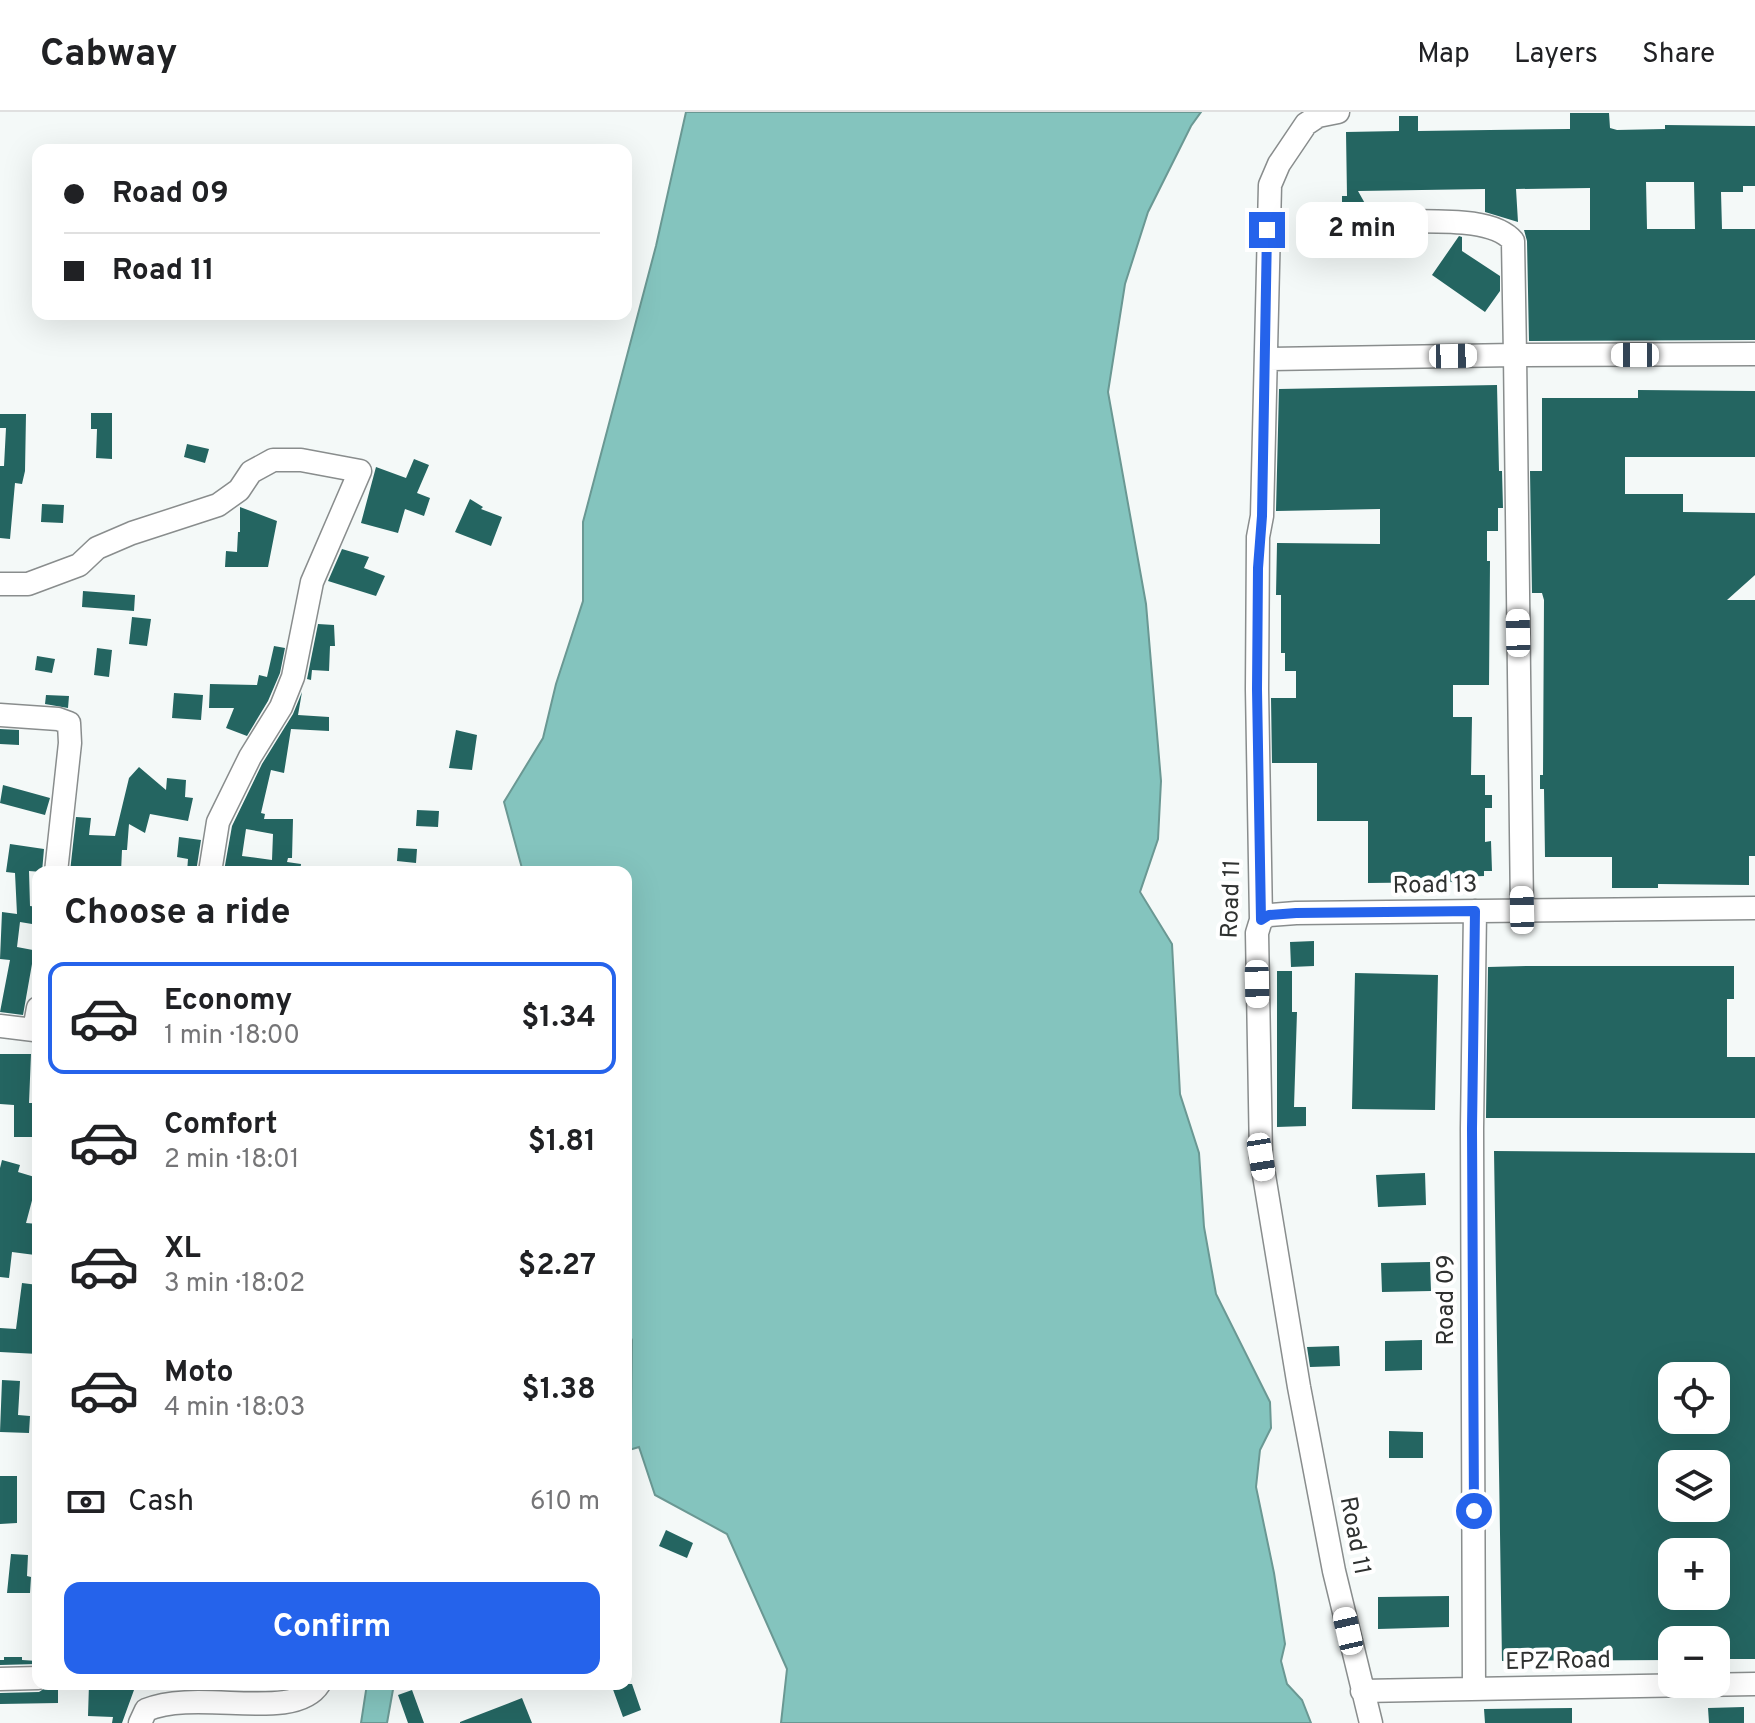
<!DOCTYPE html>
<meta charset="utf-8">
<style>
:root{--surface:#fff;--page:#f2f2f2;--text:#202124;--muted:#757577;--line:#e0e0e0;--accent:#2563eb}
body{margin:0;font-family:Overpass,sans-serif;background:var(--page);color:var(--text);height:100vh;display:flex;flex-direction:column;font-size:30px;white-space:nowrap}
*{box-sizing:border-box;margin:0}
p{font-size:26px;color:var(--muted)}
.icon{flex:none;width:44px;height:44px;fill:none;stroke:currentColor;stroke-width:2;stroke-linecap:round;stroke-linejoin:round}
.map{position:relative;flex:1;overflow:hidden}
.sheet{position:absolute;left:32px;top:754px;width:600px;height:824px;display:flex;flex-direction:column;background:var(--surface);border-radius:16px;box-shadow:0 8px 32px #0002}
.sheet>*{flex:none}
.top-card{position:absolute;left:32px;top:32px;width:600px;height:176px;border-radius:16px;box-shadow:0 8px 32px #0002;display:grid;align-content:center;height:176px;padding:0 32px;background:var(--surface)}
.controls{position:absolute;left:1658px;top:1250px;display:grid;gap:16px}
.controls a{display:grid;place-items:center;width:72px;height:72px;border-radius:16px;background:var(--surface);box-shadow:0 8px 32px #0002;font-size:40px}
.end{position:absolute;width:36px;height:36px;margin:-18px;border:10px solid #2563eb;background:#fff;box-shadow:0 0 0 4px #fff}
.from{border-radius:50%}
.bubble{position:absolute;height:56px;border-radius:16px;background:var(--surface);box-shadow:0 8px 32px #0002;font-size:26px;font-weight:700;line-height:56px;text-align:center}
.car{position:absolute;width:24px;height:48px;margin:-24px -12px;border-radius:10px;box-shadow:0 0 6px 2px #0007;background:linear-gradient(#fff 24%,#345 0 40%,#fff 0 76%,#345 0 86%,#fff 0)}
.top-card b{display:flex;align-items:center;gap:28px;height:76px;font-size:30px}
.top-card b+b{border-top:2px solid var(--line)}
.top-card i{width:20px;height:20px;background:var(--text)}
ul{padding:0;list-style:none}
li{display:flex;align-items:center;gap:24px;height:112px;margin:0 16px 12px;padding:0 16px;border:4px solid transparent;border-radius:16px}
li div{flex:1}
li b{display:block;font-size:30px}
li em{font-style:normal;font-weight:700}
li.on{border-color:var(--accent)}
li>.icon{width:72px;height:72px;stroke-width:1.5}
h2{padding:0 32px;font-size:36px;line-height:96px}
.pay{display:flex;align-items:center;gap:20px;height:88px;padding:0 32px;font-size:30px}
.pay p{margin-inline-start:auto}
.button{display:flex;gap:16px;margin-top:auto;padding:16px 32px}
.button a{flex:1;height:92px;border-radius:16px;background:var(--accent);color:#fff;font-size:32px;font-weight:700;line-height:92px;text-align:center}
header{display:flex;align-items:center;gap:48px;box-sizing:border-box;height:112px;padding:0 40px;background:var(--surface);border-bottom:2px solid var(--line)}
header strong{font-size:38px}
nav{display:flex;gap:44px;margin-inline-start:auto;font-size:28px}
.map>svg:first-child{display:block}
.water{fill:#84c4be;stroke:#6a9893;stroke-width:2}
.building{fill:#246561;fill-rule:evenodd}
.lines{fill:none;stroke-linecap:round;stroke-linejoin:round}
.minor-casing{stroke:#898d8d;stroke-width:25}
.minor{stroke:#fff;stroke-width:22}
.route{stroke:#2563eb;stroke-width:10}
.labels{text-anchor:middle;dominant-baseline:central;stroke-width:8;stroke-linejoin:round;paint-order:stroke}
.street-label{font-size:24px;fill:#2f3130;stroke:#fff}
</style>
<header>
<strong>Cabway</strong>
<nav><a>Map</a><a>Layers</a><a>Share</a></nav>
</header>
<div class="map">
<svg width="1755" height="1611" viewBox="0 0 1755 1611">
<rect width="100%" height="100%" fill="#f4f9f8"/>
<path class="water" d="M686 0H1201L1191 14 1148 100 1125 172 1108 280 1146 492 1161 669 1158 727 1140 780 1172 832 1180 982 1199 1041 1204 1115 1216 1182 1270 1290 1271 1316 1260 1338 1256 1375 1274 1461 1285 1532 1281 1549 1287 1572 1302 1588 1311 1611H781L787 1557 727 1422 655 1383 639 1335 626 1339V1311L631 1308 632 1228 626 1217V760H523L504 690 543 626 556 572 583 489V410L656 134Z
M367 1572H394L387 1611H361Z"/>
<path class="building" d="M1570 1H1609L1610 16 1617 18 1665 17V13L1755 14V74H1743V80H1721L1722 117H1755V228L1529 229 1527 129 1524 118H1590V76L1516 77 1518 110 1485 100V77L1358 79 1377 113 1354 126 1342 104V84H1347L1346 20 1399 19V4H1418V19L1570 17ZM1646 70H1694L1695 117H1647Z
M1310 96 1338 112 1328 129 1300 112Z
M1459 124 1462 125V139L1500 164V179L1485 200 1432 163Z
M1497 273 1499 359H1502L1503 396H1498V419H1487V449H1490L1489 573H1453V605H1472L1471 663H1485V683H1492V696H1485V730L1491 729 1492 759H1484V764L1457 765V770L1368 771V709H1317V651H1272L1271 586H1296V559H1285V541H1281V483H1276L1277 431 1380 432V397L1276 399 1279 277Z
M1638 278 1755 279V345H1625V382H1683V400L1755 401V463L1727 488H1755V744H1749V773L1658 772V776H1612V745H1545L1544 677H1540V663H1543L1544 488 1542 481H1532L1530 359H1542V286H1638Z
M91 301H112V347L96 346 97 317H91Z
M0 302H26L25 359 22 372 15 371 10 427 0 426V354H4L6 316H0Z
M187 332 209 337 205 351 184 345Z
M414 347 429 353 417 381 430 386 424 404 405 397 398 421 361 411 376 355 406 366Z
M470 387 483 395 481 397 502 405 491 434 455 420Z
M42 392 64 393 63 411 41 410Z
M240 395 277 409 268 455H225L226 439 237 440 238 420H240Z
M342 437 369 445 364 456 385 464 376 484 328 469Z
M83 479 135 483 134 499 82 495Z
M132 505 151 507 147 534 129 532Z
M318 512 334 513 335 534H330L329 559 312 558 311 568 307 567Z
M274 534 285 536 280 561 268 589 247 624 226 616 234 596H209L210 572 257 573 259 563 267 565Z
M97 536 112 538 109 565 94 563Z
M37 544 55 547 52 561 35 558Z
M302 580 298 603 329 605V619L291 617 284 661 271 658 261 701 265 702 264 707H293L292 746H288L287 750 301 752 300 760 224 759 232 714 262 652 293 602ZM246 717 273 722 272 748 242 744Z
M174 581 203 583 201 608 172 606Z
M46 583 69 584 68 596 45 592Z
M0 617 19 618V633L0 632Z
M456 618 477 623 472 658 449 656Z
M139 655 166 678 167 666 186 668 185 685 193 686 188 709 150 702 145 721 129 712 127 738H122L121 760H70L76 705 91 706 89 723 115 724 129 666Z
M3 673 50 686 45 703 0 691Z
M417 698 439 699 438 715 416 714Z
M179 725 201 728 196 760H187L188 747 177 745Z
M10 732 44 737 42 760 29 759 30 794 38 795V813L20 810 17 835 38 839V853L32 852 23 903 0 900 10 848 0 847 2 800 17 802 15 761 6 760Z
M398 736 417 737 416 751 397 749Z
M1314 829V854L1291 855 1290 830Z
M1526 854H1734V887H1727V945H1755V1006H1486L1488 855Z
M1277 859H1292V900H1297L1294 995H1306V1014L1277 1015Z
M1355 861 1438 863 1435 998 1352 997Z
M0 942H31L29 991H32V1007H38V1025H14V993L0 992Z
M1494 1039 1755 1041V1547H1716V1528H1672V1548L1502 1549ZM1672 1264H1716V1308H1672ZM1672 1352H1716V1396H1672ZM1672 1440H1716V1484H1672Z
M2 1048 20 1053 18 1060 38 1066 26 1111 38 1112 35 1143 12 1140 9 1166 0 1165V1056Z
M1425 1061 1426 1093 1378 1095 1376 1063Z
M1430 1150 1431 1179 1382 1180 1381 1151Z
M22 1171 38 1173V1242L0 1240V1216L16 1217Z
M1422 1228V1258L1385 1259V1229Z
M1339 1234 1340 1254 1310 1255 1307 1235Z
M2 1268 20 1269 18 1303 30 1304 29 1321 0 1320Z
M1389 1319 1423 1320V1346H1389Z
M0 1364H17V1411L0 1412Z
M666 1418 693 1431 687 1446 659 1434Z
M11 1442 28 1443 27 1464 31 1465 30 1481H7Z
M1449 1484V1515L1378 1517V1485Z
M4 1545H22V1548L38 1549V1552L0 1553V1548H4Z
M51 1572H58V1591L0 1592V1581L39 1580Z
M89 1572H118L134 1578 122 1611H112L113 1605 88 1604Z
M611 1572H632L641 1598 623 1605Z
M412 1578 424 1611H408L398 1583Z
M522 1586 532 1611H460V1610Z
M1744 1595V1611H1709L1708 1596Z
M1572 1596V1611H1485L1484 1597Z"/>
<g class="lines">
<defs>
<path id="minor" d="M1338 0 1318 4 1306 12 1279 52 1270 73 1262 404 1258 425 1257 577 1261 808 1257 821 1261 1045 1299 1275 1334 1459 1371 1611
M1266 247 1515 243 1513 129C1493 105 1433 110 1404 109
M0 472H28L79 453 97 436 132 421 218 393 239 378 251 360 273 348H301L360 359 312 470 293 565 281 595 250 645 218 710 210 760
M0 603 58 607 69 611 70 631 56 760
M1522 798 1515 243 1755 242
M1261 808 1269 803 1296 801 1755 796
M0 914 34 918 38 896
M0 1567 38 1566
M1474 1577 1472 1017 1475 799
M1362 1579 1755 1572
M140 1611 146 1598C198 1576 294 1611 319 1572"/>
</defs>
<use href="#minor" class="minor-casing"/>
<use href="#minor" class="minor"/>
</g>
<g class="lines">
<path class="route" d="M1267 118 1262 404 1258 456 1257 577 1261 808 1269 803 1296 801 1475 799 1472 1017 1474 1399"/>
</g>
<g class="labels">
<g class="street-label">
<text transform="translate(1435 774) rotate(-1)">Road 13</text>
<text transform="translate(1232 787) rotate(-88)">Road 11</text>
<text transform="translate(1447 1188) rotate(-90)">Road 09</text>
<text transform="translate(1354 1424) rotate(79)">Road 11</text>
<text transform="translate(1558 1550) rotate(-1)">EPZ Road</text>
</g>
</g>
</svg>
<div class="controls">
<a><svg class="icon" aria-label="locate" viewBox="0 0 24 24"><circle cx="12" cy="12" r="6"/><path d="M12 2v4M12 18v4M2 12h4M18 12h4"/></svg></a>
<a><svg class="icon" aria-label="layers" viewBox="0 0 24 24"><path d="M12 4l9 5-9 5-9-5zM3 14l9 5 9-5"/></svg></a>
<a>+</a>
<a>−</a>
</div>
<i class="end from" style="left:1474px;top:1399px"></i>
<i class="end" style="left:1267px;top:118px"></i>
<div class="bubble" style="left:1296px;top:90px;width:132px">2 min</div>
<i class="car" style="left:1635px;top:243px;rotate:270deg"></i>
<i class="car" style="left:1453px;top:244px;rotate:89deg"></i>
<i class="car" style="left:1518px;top:521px;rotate:359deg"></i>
<i class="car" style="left:1522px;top:798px;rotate:359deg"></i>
<i class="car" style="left:1257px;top:872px;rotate:179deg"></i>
<i class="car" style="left:1261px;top:1045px;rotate:171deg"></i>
<i class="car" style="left:1348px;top:1519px;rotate:347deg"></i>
<div class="top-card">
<b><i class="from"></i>Road 09</b>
<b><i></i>Road 11</b>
</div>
<section class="sheet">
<h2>Choose a ride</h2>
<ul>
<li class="on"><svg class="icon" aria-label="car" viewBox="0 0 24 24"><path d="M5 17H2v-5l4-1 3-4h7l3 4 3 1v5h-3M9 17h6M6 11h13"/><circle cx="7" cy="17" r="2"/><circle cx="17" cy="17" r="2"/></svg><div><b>Economy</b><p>1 min · 18:00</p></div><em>$1.34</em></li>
<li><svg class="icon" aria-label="car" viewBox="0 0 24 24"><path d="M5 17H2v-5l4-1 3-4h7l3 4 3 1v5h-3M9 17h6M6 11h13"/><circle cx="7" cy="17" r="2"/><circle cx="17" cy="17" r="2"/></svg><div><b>Comfort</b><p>2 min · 18:01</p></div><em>$1.81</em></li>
<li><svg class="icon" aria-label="car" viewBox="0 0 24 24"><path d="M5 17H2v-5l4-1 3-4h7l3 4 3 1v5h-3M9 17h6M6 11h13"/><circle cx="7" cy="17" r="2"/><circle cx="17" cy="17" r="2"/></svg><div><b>XL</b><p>3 min · 18:02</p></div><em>$2.27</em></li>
<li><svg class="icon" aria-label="car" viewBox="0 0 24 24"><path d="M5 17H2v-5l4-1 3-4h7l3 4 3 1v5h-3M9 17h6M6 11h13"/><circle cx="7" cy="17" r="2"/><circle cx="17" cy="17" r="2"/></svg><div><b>Moto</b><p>4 min · 18:03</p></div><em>$1.38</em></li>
</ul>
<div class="pay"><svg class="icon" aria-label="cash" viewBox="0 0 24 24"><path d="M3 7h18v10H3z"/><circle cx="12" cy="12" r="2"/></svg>Cash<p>610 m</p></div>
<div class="button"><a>Confirm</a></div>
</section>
</div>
